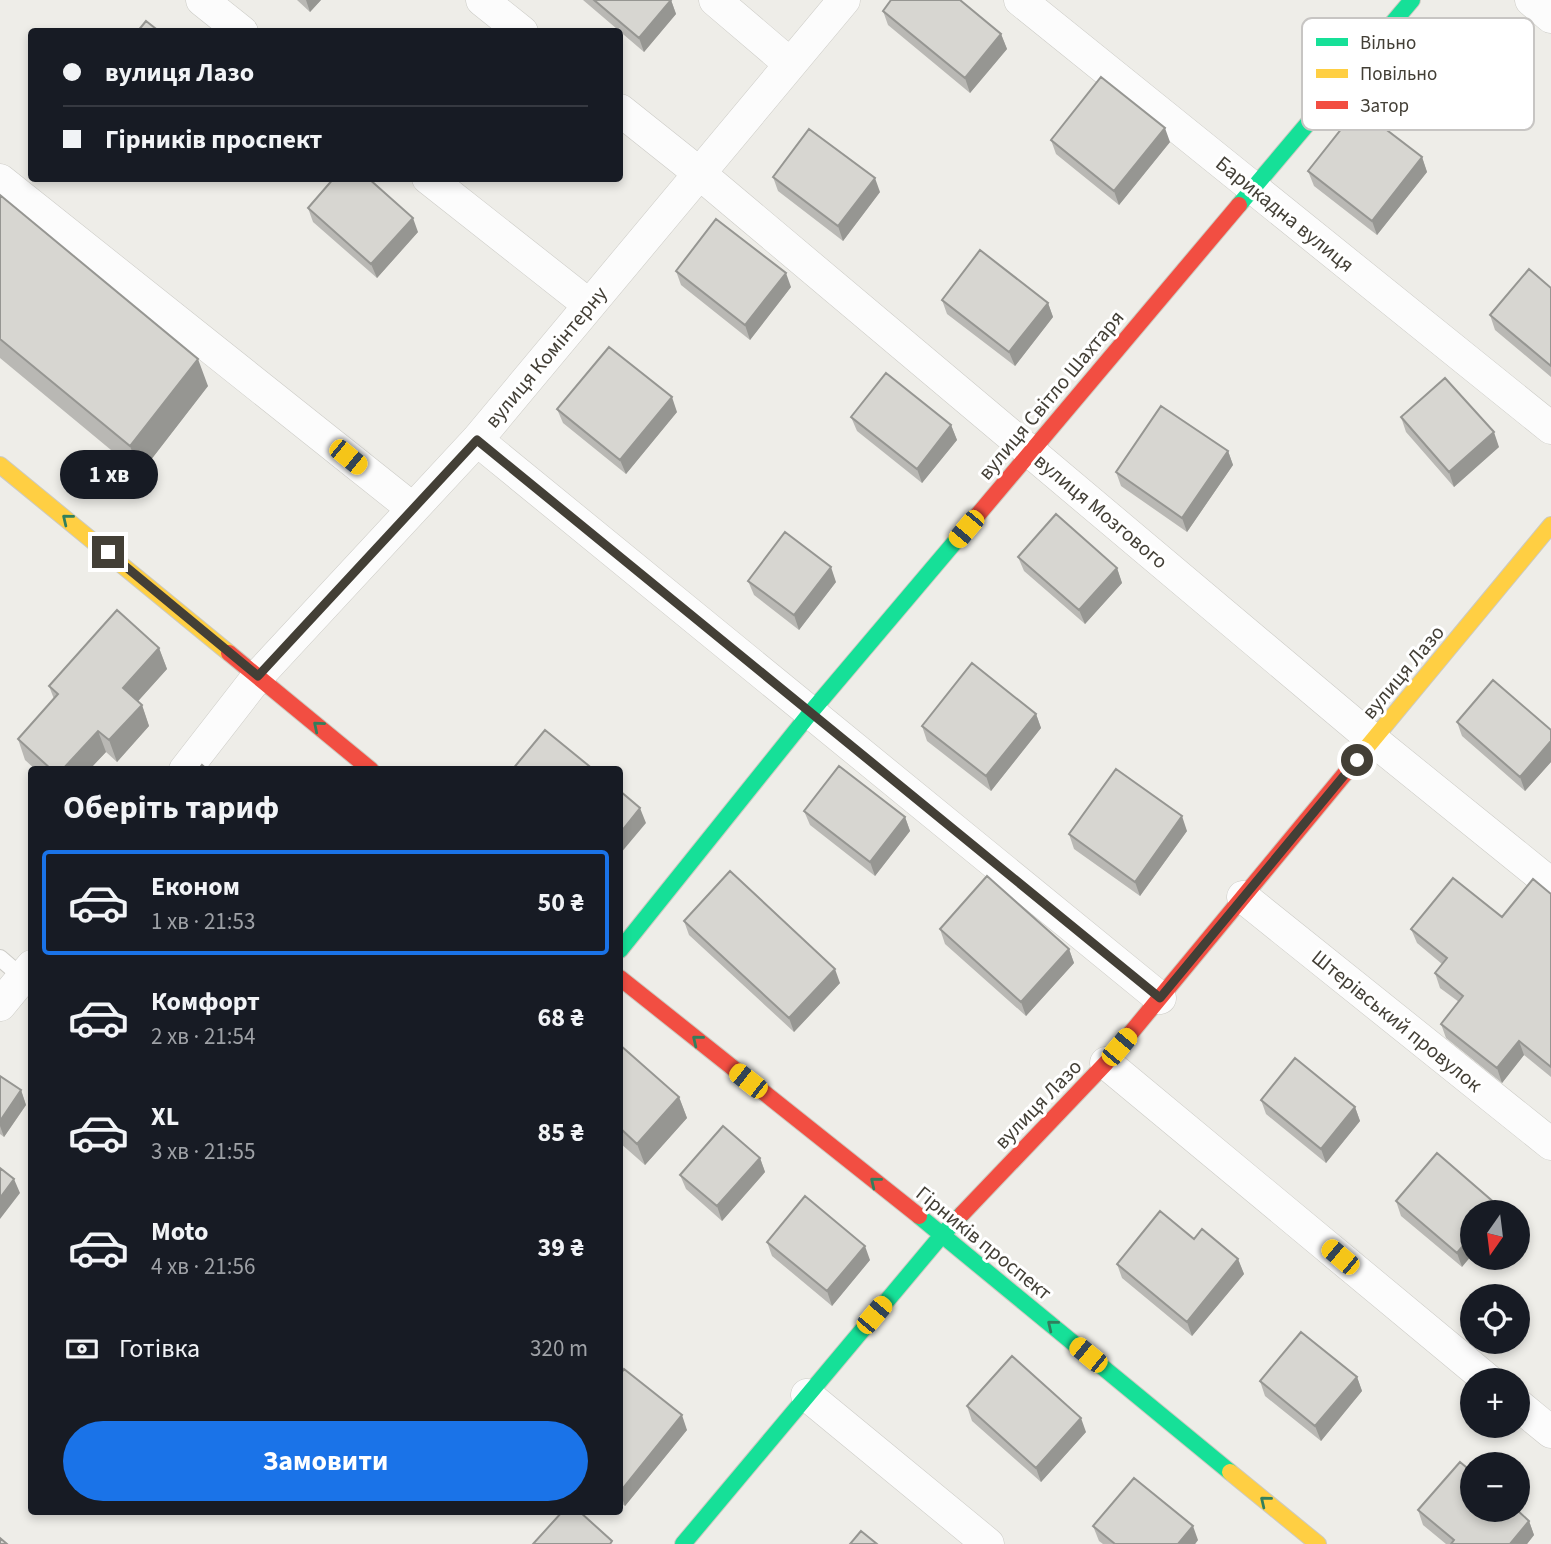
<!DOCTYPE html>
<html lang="uk">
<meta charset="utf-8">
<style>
:root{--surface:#171b24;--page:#20242c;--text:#f1f3f6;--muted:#9ea1a6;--line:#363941;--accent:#1a73e8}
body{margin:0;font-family:"Source Sans 3",sans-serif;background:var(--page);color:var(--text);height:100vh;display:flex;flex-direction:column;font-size:26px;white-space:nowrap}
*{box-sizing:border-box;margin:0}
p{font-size:23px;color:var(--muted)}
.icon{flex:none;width:38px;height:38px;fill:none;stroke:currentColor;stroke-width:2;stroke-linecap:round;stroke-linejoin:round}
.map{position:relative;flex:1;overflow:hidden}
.panel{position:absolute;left:28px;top:766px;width:595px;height:749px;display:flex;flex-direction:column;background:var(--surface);border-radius:7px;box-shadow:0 4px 10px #0003}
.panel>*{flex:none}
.top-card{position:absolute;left:28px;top:28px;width:595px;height:154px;border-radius:7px;box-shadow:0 4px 10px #0003;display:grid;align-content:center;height:154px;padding:0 35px;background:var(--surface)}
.needle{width:46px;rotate:194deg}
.controls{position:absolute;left:1460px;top:1200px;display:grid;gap:14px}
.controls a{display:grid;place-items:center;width:70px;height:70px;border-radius:50%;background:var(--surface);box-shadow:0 4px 10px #0003;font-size:35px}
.end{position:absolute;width:32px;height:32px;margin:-16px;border:9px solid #433f36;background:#fff;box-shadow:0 0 0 4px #fff}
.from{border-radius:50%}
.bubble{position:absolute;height:49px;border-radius:24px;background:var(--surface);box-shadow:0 4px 10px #0003;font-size:23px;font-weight:700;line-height:49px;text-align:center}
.car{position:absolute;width:21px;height:42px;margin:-21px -10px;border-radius:9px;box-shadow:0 0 5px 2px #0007;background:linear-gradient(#f5c518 24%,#345 0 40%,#f5c518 0 76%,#345 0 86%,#f5c518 0)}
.top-card b{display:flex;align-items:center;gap:24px;height:66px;font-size:26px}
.top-card b+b{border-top:2px solid var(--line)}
.top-card i{width:18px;height:18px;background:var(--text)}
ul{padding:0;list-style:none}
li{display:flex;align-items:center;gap:21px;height:105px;margin:0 14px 10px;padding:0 21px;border:4px solid transparent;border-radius:7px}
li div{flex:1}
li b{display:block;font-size:26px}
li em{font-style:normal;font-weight:700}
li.active{border-color:var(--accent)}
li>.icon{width:63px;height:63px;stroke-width:1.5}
h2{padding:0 35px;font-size:32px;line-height:84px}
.pay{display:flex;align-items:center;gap:18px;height:77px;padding:0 35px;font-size:26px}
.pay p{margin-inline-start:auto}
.primary-button{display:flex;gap:14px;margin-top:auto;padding:14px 35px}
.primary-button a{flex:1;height:80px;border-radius:42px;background:var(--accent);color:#fff;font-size:28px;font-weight:700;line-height:80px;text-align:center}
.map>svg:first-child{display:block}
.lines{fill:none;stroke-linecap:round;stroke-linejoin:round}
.lane-casing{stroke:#cccbc6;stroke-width:18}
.street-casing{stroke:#cccbc6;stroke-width:33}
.fast-casing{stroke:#cccac0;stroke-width:18}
.slow-casing{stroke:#cccac0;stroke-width:18}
.jam-casing{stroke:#cccac0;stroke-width:18}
.lane{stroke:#fcfcfc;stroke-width:16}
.street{stroke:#fcfcfc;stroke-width:32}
.fast{stroke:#16e098;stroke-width:16}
.slow{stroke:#ffcf43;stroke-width:16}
.jam{stroke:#f24e42;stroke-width:16}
.wall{fill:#b9b8b4}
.shaded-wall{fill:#969692}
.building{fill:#d7d6d1;stroke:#969692;stroke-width:2}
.oneway{stroke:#317f5d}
.route{stroke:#433f36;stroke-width:9}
.labels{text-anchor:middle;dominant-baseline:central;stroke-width:6;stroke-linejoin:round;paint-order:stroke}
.street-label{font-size:21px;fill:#433f36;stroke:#fff}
.key{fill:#fff;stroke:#c7c5c3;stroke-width:2}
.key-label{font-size:19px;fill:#433f36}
</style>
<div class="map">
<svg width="1551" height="1544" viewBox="0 0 1551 1544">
<rect width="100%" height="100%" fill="#eeede8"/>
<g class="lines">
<defs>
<path id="lane" d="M0 958 22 977"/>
<path id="street" d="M202 0 242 32
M482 0 522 32
M715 0 790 64
M1020 0 1551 428
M1531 0 1551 17
M620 110 699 173 1373 740 1551 884
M428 178 589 305
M0 180 413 509
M477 440 1160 998
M185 770 258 676 477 440 844 0
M1243 897 1551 1144
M0 1005 32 966
M1106 1063 1489 1381
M807 1395 988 1544
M1517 1404 1551 1432"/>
<path id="fast" d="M1239 205 1412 0
M620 950 811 712 960 536
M919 1216 1230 1472
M683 1544 942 1235 962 1214"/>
<path id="slow" d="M0 465 229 653
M1353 764 1551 525
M1230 1472 1318 1544"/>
<path id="jam" d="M960 536 1239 205
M229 653 371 770
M620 978 919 1216
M962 1214 1106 1063 1353 764"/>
</defs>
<use href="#lane" class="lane-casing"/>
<use href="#street" class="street-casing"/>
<use href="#fast" class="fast-casing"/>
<use href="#slow" class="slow-casing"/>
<use href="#jam" class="jam-casing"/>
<use href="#lane" class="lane"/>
<use href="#street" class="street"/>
<use href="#fast" class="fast"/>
<use href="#slow" class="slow"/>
<use href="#jam" class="jam"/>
</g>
<path class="wall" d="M297 0H321L310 12Z
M583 0H671L676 14 644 52Z
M883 11 1001 34 1007 49 970 93 888 25Z
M1051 140 1170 142 1119 205 1056 154Z
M1422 157 1427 172 1377 235 1314 186 1308 171Z
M773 177 880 192 843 241 778 191Z
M0 195 208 386 140 474 0 358Z
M308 208 418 232 377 278 313 222Z
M676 271 791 287 750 340 681 285Z
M1551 288V377L1495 330 1490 315Z
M942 300 1048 303 1053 317 1015 366 947 314Z
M557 409 677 412 626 474 563 423Z
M851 417 951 425 957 440 922 483 857 431Z
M1401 417 1499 447 1454 487 1406 432Z
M1228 451 1233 465 1187 532 1121 486 1116 472Z
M1018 557 1117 568 1122 583 1085 624 1024 571Z
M748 581 836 582 799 630 754 595Z
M159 648 167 669 138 701 142 705 149 726 117 762 106 752 89 770H36L25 760 18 739 54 699 49 686Z
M1036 714 1041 728 991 791 927 741 922 726Z
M1457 722 1551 730V762L1525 791 1462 736Z
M804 811 905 817 910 831 875 876 810 825Z
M1187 831 1140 896 1074 849 1069 834Z
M1551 894V1077L1524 1055 1502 1083 1446 1038 1441 1024 1459 1002 1440 988 1435 973 1442 964 1417 943 1411 929 1502 917Z
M684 921 840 983 794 1032 689 935Z
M940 929 1069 949 1074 963 1026 1016 945 944Z
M620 1045 679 1097 687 1118 645 1165 620 1143Z
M0 1076 21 1090 26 1105 4 1137 0 1134Z
M1261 1100 1355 1107 1360 1121 1326 1163 1266 1114Z
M1437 1153 1462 1267 1401 1216 1396 1201Z
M760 1158 765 1172 722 1221 686 1189 680 1175Z
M1194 1239 1238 1259 1244 1274 1192 1336 1122 1278 1117 1264Z
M767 1242 870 1260 832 1306 772 1256Z
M620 1375 687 1430 625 1506 620 1502Z
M1357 1377 1362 1391 1321 1441 1265 1396 1260 1381Z
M967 1406 1086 1432 1041 1482 972 1421Z
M1418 1510 1529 1521 1534 1535 1527 1544H1446L1423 1525Z
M1093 1526 1198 1540 1195 1544H1103L1099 1541Z"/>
<path class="shaded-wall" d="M306 0H321L310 12Z
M671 0 676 14 644 52 639 38Z
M1001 34 1007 49 970 93 965 78Z
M1165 128 1170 142 1119 205 1114 191Z
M1422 157 1427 172 1377 235 1372 221Z
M875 178 880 192 843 241 838 226Z
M413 218 418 232 377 278 371 264Z
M786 273 791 287 750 340 745 325Z
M1048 303 1053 317 1015 366 1009 352Z
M198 359 208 386 140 474 130 446Z
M672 397 677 412 626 474 620 460Z
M951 425 957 440 922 483 917 469Z
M1494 432 1499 447 1454 487 1449 472Z
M1228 451 1233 465 1187 532 1182 518Z
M831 567 836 582 799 630 794 615Z
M1117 568 1122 583 1085 624 1079 610Z
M159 648 167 669 131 709 123 688Z
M142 705 149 726 117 762 109 740Z
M1036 714 1041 728 991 791 986 776Z
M98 731 106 752 89 770H62Z
M1551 741V762L1525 791 1520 777Z
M640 808 646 823 620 854V833Z
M1182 816 1187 831 1140 896 1135 882Z
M905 817 910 831 875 876 870 862Z
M1069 949 1074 963 1026 1016 1021 1002Z
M835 969 840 983 794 1032 789 1018Z
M1519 1041 1524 1055 1502 1083 1497 1068Z
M21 1090 26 1105 4 1137 0 1126V1121Z
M679 1097 687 1118 645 1165 637 1144Z
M1355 1107 1360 1121 1326 1163 1321 1149Z
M760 1158 765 1172 722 1221 717 1206Z
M14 1179 20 1193 0 1219V1198Z
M1497 1205 1500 1213H1491Z
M1472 1235V1255L1462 1267 1457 1253Z
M865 1246 870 1260 832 1306 827 1291Z
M1238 1259 1244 1274 1192 1336 1187 1322Z
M1357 1377 1362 1391 1321 1441 1315 1426Z
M682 1415 687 1430 625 1506 620 1492Z
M1081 1418 1086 1432 1041 1482 1036 1468Z
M1529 1521 1534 1535 1527 1544H1510Z
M1193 1526 1198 1540 1195 1544H1178Z"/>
<path class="building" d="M594 0H671L639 38Z
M891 0H960L1001 34 965 78 883 11Z
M146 21 160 32H137Z
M1101 77 1165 128 1114 191 1051 140Z
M1358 108 1422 157 1372 221 1308 171Z
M809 129 875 178 838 226 773 177Z
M334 178H368L413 218 371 264 308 208Z
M0 195 198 359 130 446 0 339Z
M716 219 786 273 745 325 676 271Z
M980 250 1048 303 1009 352 942 300Z
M1529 269 1551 288V366L1490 315Z
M609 347 672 397 620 460 557 409Z
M886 373 951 425 917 469 851 417Z
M1445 378 1494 432 1449 472 1401 417Z
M1161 406 1228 451 1182 518 1116 472Z
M1056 514 1117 568 1079 610 1018 557Z
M785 532 831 567 794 615 748 581Z
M117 610 159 648 123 688 142 705 109 740 98 731 62 770H52L18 739 58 694 49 686Z
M972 663 1036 714 986 776 922 726Z
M1493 680 1551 730V741L1520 777 1457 722Z
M545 730 594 770H512Z
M202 765 208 770H198Z
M839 766 905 817 870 862 804 811Z
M1116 769 1182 816 1135 882 1069 834Z
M620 791 640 808 620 833Z
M730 871 835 969 789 1018 684 921Z
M987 876 1069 949 1021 1002 940 929Z
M1453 878 1502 917 1533 879 1551 894V1067L1519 1041 1497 1068 1441 1024 1463 996 1435 973 1447 958 1411 929Z
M620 1045 679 1097 637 1144 620 1128Z
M1295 1058 1355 1107 1321 1149 1261 1100Z
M0 1076 21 1090 0 1121Z
M723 1126 760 1158 717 1206 680 1175Z
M1437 1153 1497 1205 1491 1213H1472V1235L1457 1253 1396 1201Z
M0 1168 14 1179 0 1198Z
M805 1196 865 1246 827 1291 767 1242Z
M1160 1211 1194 1239 1202 1229 1238 1259 1187 1322 1117 1264Z
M1301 1332 1357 1377 1315 1426 1260 1381Z
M1012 1356 1081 1418 1036 1468 967 1406Z
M624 1369 682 1415 620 1492V1375Z
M1460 1462 1472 1472V1510H1517L1529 1521 1510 1544H1451L1454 1540 1418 1510Z
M1134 1478 1193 1526 1178 1544H1115L1093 1526Z
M562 1512H580L612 1541 610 1544H533Z
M861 1531 877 1544H850Z
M0 1538 7 1544H0Z"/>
<defs><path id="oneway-chevron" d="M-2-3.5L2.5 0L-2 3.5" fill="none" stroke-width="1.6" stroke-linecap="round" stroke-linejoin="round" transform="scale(1.75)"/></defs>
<g class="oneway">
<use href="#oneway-chevron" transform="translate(67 519) rotate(-141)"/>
<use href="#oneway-chevron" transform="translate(318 726) rotate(-140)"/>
<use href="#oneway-chevron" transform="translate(697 1040) rotate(-141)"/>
<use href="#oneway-chevron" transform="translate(875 1182) rotate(-141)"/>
<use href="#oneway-chevron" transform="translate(1052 1325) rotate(-141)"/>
<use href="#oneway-chevron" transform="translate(1265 1501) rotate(-141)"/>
</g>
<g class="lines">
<path class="route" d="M108 552 258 676 477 440 1160 998 1357 760"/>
</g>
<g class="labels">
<g class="street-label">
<text transform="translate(1285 214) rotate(39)">Барикадна вулиця</text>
<text transform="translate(546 357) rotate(-50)">вулиця Комінтерну</text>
<text transform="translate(1051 395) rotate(-50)">вулиця Світло Шахтаря</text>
<text transform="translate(1101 511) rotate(40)">вулиця Мозгового</text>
<text transform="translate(1403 672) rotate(-50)">вулиця Лазо</text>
<text transform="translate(1397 1021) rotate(39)">Штерівський провулок</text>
<text transform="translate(1038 1104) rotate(-46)">вулиця Лазо</text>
<text transform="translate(984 1243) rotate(39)">Гірників проспект</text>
</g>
</g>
<rect x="1302" y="18" width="232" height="112" rx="10" class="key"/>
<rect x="1316" y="38" width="32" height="8" fill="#16e098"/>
<rect x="1316" y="69" width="32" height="9" fill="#ffcf43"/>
<rect x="1316" y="101" width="32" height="8" fill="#f24e42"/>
<g class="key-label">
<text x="1360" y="49">Вільно</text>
<text x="1360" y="80">Повільно</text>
<text x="1360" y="112">Затор</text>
</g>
</svg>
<div class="controls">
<a><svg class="needle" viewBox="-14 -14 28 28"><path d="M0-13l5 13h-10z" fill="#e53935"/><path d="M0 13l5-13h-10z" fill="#9ea1a6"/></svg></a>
<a><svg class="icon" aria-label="locate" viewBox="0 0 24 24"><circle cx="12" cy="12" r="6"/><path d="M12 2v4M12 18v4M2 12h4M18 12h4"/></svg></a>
<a>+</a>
<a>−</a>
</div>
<i class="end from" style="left:1357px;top:760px"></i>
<i class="end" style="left:108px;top:552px"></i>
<div class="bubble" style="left:60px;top:450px;width:98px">1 хв</div>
<i class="car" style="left:348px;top:457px;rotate:129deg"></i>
<i class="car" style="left:966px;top:529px;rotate:220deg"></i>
<i class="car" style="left:1119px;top:1047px;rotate:40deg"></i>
<i class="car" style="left:748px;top:1081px;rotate:308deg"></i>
<i class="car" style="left:1340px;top:1257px;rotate:310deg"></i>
<i class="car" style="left:874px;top:1315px;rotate:40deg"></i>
<i class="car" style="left:1088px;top:1355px;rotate:309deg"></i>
<div class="top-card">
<b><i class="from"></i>вулиця Лазо</b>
<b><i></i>Гірників проспект</b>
</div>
<section class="panel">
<h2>Оберіть тариф</h2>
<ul>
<li class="active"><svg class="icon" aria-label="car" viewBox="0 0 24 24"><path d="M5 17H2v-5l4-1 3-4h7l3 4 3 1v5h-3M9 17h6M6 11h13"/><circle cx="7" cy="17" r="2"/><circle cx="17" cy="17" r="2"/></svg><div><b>Економ</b><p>1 хв · 21:53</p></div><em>50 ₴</em></li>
<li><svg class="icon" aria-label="car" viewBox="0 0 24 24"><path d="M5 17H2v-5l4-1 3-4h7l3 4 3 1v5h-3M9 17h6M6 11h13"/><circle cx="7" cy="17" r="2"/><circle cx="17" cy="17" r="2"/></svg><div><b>Комфорт</b><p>2 хв · 21:54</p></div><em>68 ₴</em></li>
<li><svg class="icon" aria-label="car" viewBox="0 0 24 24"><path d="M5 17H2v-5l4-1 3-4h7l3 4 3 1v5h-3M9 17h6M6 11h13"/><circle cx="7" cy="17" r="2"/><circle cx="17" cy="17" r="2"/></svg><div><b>XL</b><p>3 хв · 21:55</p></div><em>85 ₴</em></li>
<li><svg class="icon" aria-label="car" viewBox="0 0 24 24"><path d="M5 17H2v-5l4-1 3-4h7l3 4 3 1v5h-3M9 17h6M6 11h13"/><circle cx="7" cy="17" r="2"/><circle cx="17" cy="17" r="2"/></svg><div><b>Moto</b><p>4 хв · 21:56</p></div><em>39 ₴</em></li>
</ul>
<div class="pay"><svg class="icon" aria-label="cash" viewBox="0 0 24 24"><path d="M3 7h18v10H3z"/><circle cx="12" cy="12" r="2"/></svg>Готівка<p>320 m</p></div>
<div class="primary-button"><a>Замовити</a></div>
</section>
</div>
